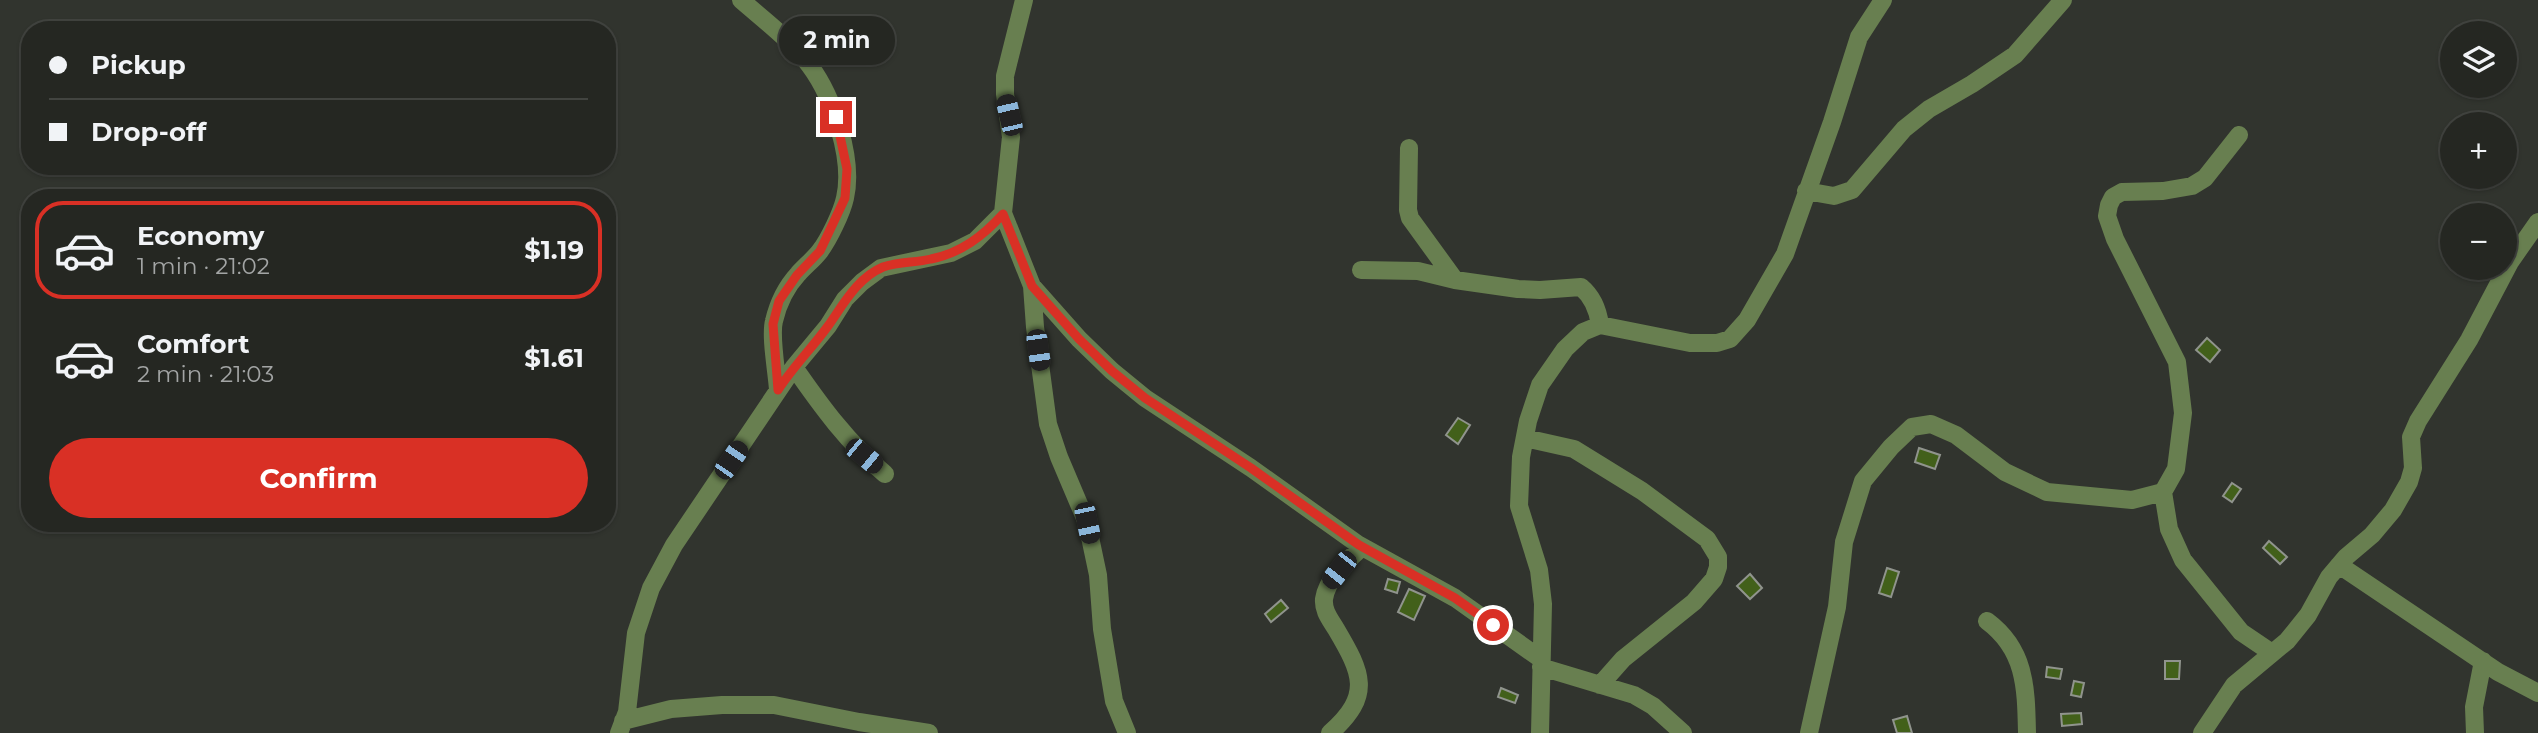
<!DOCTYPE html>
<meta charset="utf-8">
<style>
:root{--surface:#252722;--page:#2d2f2a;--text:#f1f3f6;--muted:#a3a5a5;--line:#424440;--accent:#d93025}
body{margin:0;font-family:Montserrat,sans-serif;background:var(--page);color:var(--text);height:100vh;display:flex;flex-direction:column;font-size:26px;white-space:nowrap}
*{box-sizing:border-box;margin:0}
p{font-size:23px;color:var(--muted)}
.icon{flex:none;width:38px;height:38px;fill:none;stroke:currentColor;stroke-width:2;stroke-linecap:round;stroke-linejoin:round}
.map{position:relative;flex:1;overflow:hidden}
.sheet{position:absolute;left:21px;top:189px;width:595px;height:343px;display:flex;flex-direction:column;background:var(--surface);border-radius:28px;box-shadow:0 2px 5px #0004,0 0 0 2px var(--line)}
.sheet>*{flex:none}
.banner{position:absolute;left:21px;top:21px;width:595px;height:154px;border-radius:28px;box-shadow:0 2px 5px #0004,0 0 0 2px var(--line);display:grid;align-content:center;height:154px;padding:0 28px;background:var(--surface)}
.tools{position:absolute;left:2440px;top:21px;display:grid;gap:14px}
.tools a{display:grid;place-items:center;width:77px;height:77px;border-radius:50%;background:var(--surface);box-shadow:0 2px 5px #0004,0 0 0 2px var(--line);font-size:35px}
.end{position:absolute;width:32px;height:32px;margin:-16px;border:9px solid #d93025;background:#fff;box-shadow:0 0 0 4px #fff}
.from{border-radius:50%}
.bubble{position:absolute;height:49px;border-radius:24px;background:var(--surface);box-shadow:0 2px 5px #0004,0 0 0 2px var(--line);font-size:23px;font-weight:700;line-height:49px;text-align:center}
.car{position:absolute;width:21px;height:42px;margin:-21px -10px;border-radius:9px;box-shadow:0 0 5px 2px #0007;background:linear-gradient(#222 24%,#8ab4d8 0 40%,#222 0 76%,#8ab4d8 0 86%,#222 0)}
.banner b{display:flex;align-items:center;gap:24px;height:66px;font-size:26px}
.banner b+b{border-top:2px solid var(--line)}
.banner i{width:18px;height:18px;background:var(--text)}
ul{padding:12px 0 0;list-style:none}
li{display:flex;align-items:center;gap:21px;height:98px;margin:0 14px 10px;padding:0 14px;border:4px solid transparent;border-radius:28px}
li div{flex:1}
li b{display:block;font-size:26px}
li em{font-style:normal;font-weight:700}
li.current{border-color:var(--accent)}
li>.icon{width:63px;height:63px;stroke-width:1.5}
.button{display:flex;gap:14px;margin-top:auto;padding:14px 28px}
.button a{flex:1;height:80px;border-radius:42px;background:var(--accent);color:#fff;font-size:28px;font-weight:700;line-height:80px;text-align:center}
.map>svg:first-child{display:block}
.building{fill:#42601a;stroke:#90948d;stroke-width:2}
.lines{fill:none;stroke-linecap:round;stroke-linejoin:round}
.minor{stroke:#687f50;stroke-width:18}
.route{stroke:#d93025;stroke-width:9}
</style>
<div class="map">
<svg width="2538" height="733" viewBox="0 0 2538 733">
<rect width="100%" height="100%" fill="#31342e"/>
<path class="building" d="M2207 338 2220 350 2210 362 2196 350Z
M1458 418 1470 425 1458 444 1446 435Z
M1919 448 1940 455 1935 469 1915 462Z
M2232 483 2241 489 2232 502 2223 496Z
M2269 541 2287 557 2280 564 2263 548Z
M1887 568 1899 572 1891 597 1879 593Z
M1750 574 1762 588 1750 599 1737 586Z
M1388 579 1400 582 1397 593 1385 589Z
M1409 589 1425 596 1414 620 1398 612Z
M1281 600 1288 608 1271 622 1265 614Z
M2165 661H2180L2179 679H2165Z
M2047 667 2062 669 2060 679 2046 677Z
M2074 681 2084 683 2081 697 2071 695Z
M1501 688 1518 695 1515 703 1498 697Z
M2081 713 2082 724 2062 726 2061 714Z
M1907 716 1912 733H1897L1893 720Z"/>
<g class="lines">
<path class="minor" d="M741 0C765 21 791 40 810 66 833 97 854 159 845 198 842 212 829 239 820 251 814 259 805 266 798 274 786 287 778 304 774 321 770 336 777 373 778 390
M1409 148 1408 210 1410 218 1455 280
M1806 191 1834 196 1852 190 1904 129 1929 109 1972 84 2015 55 2063 0
M1003 213 1032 286 1079 339 1112 371 1145 398 1251 468 1359 545 1455 598 1541 659
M1361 270 1418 271 1455 280 1518 289 1540 290 1581 287C1593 297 1598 310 1600 325
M1032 286 1035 327 1048 424 1059 457 1087 523 1098 575 1102 629 1114 701 1127 733
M794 367C821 406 848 443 885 474
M1525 438 1574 449 1642 491 1707 539 1718 557V567L1714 579 1694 602 1623 659 1600 685
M2163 492 2169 529 2183 560 2241 632 2272 653
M2339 565 2498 672 2538 693
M1987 621C2026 650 2026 688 2027 733
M1541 667 1634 695 1653 706 1683 733
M623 721 671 709 722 705H774L859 722 929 733
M619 733 627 712 636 633 651 588 674 545 794 367 828 326 845 299 862 282 881 268 951 253 975 241 1003 213 1011 137 1005 94V76L1024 0
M1330 733C1373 695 1362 673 1336 629 1330 619 1323 611 1324 599 1327 578 1348 560 1362 547
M1540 733 1543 604 1539 570 1519 506 1521 457 1528 421 1540 385 1565 349 1583 332 1600 325 1690 343H1717L1730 339 1747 320 1785 254 1832 122 1859 37 1883 0
M1809 733 1837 607 1844 542 1863 481 1891 447 1912 427 1931 424 1956 435 2005 472 2047 492 2132 500 2163 492 2176 469 2183 413 2177 362 2115 239 2107 216 2109 205 2113 197 2122 192 2163 191 2192 186 2205 178 2239 135
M2202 733 2234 685 2287 641 2308 615 2329 577 2346 557 2372 535 2393 510 2409 482 2413 468 2411 437 2418 421 2469 340 2510 262 2538 222
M2475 733 2474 707 2483 661"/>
</g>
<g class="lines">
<path class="route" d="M836 117 847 169 845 198 820 251 797 275 779 301 773 324 778 390C793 367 812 348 828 326 843 305 857 278 883 267 899 261 915 263 931 259 961 253 983 236 1003 214L1032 286 1079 339 1112 371 1145 398 1251 468 1359 545 1455 598 1493 625"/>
</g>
</svg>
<div class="tools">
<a><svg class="icon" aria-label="layers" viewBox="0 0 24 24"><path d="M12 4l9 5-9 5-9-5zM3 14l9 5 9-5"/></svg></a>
<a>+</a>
<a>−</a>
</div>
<i class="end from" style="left:1493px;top:625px"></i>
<i class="end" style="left:836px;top:117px"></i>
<div class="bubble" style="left:779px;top:16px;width:116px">2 min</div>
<i class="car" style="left:1009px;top:115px;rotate:347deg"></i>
<i class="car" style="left:1038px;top:350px;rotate:172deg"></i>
<i class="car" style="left:864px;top:456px;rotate:130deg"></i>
<i class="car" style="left:731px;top:460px;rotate:34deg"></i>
<i class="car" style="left:1087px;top:523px;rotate:168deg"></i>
<i class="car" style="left:1339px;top:570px;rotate:218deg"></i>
<div class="banner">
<b><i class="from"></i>Pickup</b>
<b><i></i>Drop-off</b>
</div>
<section class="sheet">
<ul>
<li class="current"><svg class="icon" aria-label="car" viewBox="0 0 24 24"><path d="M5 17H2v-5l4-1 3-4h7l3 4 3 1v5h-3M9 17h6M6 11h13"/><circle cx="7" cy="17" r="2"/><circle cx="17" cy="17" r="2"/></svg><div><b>Economy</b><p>1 min · 21:02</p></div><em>$1.19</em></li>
<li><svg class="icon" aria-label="car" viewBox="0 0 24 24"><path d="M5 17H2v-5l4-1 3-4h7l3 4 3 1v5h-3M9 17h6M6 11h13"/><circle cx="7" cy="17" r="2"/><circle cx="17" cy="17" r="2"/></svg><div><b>Comfort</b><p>2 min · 21:03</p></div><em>$1.61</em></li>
</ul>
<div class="button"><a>Confirm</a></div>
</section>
</div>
